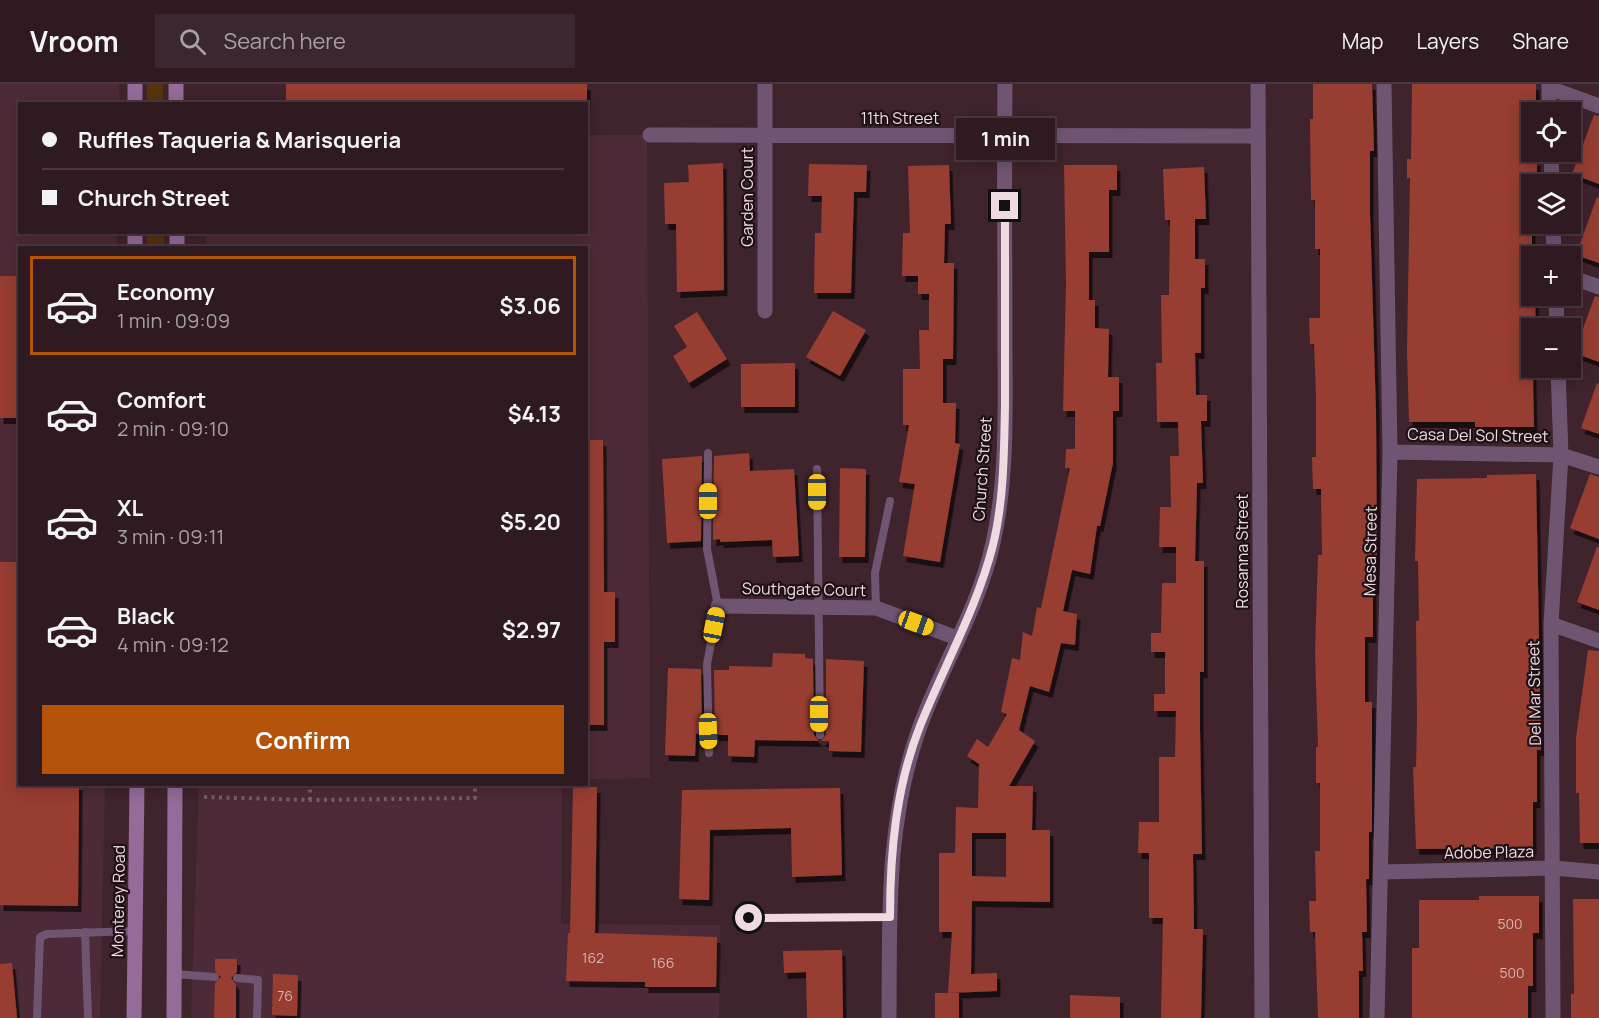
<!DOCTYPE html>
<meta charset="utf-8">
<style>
:root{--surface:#2f1a22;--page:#3b272f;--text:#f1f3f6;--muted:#a7a1a5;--line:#4a3840;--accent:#b45309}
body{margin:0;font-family:Manrope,sans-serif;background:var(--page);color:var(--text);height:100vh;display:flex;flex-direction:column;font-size:22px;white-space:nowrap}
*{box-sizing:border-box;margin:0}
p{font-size:20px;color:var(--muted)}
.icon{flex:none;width:33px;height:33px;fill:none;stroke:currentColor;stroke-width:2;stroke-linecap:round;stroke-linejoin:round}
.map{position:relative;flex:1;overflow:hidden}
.drawer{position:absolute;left:18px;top:162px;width:570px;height:540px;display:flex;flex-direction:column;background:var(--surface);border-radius:0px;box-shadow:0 3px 15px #0003,0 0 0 2px var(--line)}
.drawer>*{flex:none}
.top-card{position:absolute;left:18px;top:18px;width:570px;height:132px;border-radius:0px;box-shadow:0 3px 15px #0003,0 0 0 2px var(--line);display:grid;align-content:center;height:132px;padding:0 24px;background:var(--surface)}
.buttons{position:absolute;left:1521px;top:18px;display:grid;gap:12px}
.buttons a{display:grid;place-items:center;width:60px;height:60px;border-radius:0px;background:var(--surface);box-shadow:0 3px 15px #0003,0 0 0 2px var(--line);font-size:30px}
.end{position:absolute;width:27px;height:27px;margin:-14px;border:8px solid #eedae0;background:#111;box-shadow:0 0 0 3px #111}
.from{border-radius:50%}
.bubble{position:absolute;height:42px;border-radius:0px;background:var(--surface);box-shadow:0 3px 15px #0003,0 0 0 2px var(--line);font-size:20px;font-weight:700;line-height:42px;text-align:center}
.car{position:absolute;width:18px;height:36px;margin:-18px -9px;border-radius:8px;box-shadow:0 0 4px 2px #0007;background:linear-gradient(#f5c518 24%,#345 0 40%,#f5c518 0 76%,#345 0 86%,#f5c518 0)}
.top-card b{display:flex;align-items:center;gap:21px;height:57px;font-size:22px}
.top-card b+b{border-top:2px solid var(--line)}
.top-card i{width:15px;height:15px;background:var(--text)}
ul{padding:10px 0 0;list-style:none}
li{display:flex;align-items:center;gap:18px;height:99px;margin:0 12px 9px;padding:0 12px;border:3px solid transparent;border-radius:0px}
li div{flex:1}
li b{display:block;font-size:22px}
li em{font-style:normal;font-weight:700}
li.active{border-color:var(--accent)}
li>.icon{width:54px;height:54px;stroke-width:1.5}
.button{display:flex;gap:12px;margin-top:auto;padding:12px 24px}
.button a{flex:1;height:69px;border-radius:0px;background:var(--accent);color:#fff;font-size:24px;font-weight:700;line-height:69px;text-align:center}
header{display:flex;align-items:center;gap:36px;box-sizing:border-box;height:84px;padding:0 30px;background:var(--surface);border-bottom:2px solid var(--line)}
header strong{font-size:28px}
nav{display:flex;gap:33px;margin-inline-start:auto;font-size:21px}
.search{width:420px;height:54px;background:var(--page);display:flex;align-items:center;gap:15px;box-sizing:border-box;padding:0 21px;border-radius:0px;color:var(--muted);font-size:22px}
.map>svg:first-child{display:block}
.built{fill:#4d2a37}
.green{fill:#56330c}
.building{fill:#973e31;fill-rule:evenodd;filter:url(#shadow)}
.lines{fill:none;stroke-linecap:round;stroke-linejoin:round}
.path{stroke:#775d66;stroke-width:4;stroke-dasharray:3 4.5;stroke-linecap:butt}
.service{stroke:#6f5572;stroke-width:8}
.minor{stroke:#6f5572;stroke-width:15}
.tertiary{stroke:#6f5572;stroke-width:15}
.secondary{stroke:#946b99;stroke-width:15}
.route{stroke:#eedae0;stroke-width:8}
.labels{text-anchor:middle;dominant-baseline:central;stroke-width:4.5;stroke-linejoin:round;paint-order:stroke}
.number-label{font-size:14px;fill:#d8b3b4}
.street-label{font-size:16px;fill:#eedae0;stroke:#1e1116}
</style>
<header>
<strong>Vroom</strong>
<div class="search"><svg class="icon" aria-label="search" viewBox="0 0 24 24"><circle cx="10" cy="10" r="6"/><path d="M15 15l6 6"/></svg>Search here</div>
<nav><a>Map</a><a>Layers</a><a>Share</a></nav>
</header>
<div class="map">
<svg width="1599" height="934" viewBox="0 0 1599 934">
<defs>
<filter id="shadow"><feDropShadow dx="3.5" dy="6" stdDeviation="0" flood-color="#0009"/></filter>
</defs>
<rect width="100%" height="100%" fill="#3f232d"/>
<path class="built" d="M0 0H119L120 19 20 20V148L117 149V163L20 164V700L105 701 100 934H0Z
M587 51H647L650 694 587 695 586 164H206L205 149 586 148Z
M199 701H562L561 840 720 841 719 934H191Z"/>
<path class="green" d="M147 0H163V19H147Z
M147 149H164V163H147Z"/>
<path class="building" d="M286 0H587V20H286Z
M1313 0H1372L1374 67H1370V130L1376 329 1377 490V504H1373V553H1365V618H1372V748H1369V795H1366L1367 848H1362L1363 887H1359V934H1318L1315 848H1310L1309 817H1316L1315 767H1320V699H1316V663H1318L1315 568 1318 471H1322L1321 405H1313L1312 373H1316V312L1314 260H1310L1309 234H1320V165H1315V116H1311L1310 35H1313Z
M1412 0H1536V26H1532V76H1537V100H1532V216H1535L1536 244H1532L1534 343H1475V338H1409L1407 267 1410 94H1407V75H1411Z
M1594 31 1599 32V100L1572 90Z
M723 79 724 206 677 208 676 140H665L664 99 689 98 688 81Z
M809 80 867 81 866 108H854L851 209H814L815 149H821L822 112H808Z
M949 81 951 140H945L944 179H954L953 275H943V319H956L955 359 960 360 940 478 903 472 915 400 899 398 909 341H903V285H920L919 246H929V210H918V192H902L903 149H910L908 82Z
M1064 81H1117V106H1109V168H1089V216H1095V244L1109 245 1108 293H1119V327H1113V379L1100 442H1097L1090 490 1072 486 1063 527 1077 530 1075 561 1061 559 1049 608 1030 602 1019 646 1035 657 1009 702H1033L1032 746H1050V818L972 817 971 890 997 889V907L948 909 952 848H939V769H955L956 723 978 724 979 680 967 672 977 655 988 663 1007 630 1001 628 1012 574 1020 576 1023 548 1032 552 1037 523 1041 524 1070 384H1065L1066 365H1075V327H1063L1066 199ZM972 749H1006V793L972 792Z
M1204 83 1206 135H1195V175H1205V204H1201V269H1195L1196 311H1207V337H1201L1203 399H1197L1195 477H1204V588H1200V646L1202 770H1193L1194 845H1203L1201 934H1161L1163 834H1149V769H1138L1139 738H1159V673H1175L1176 627H1154V610H1165V568H1151V549H1161L1162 499H1176V463H1159L1160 423H1171L1170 372H1179L1178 338H1157L1156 279H1162L1161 211H1169L1170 136H1165L1163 85Z
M1597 113 1599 114V179L1576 171Z
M0 192H20V334H0Z
M1595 212 1599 213V278L1574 269Z
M833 227 866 246 840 292 806 273Z
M697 228 727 275 689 299 673 272 687 263 674 242Z
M795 279V323H741V280Z
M1597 299 1599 300V350L1581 344Z
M586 356H603L604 508H615V558H604V641H586Z
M749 369 750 387 794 385 799 472 773 473 772 456 720 458V455L713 456 714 372Z
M702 372 701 457 667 459 662 375Z
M840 384 866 385 865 473H839Z
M1536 390 1541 666H1537V718H1533V764L1416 765 1413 683H1416L1417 635 1416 537H1419L1418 477H1415L1417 395 1487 394V391Z
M1590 390 1599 393V455L1570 444Z
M1597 463H1599V526L1577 518Z
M0 478H20V700H79L78 822 0 821Z
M1588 566 1599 567V759H1580L1579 709H1576V654Z
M773 569 805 570V574L813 575 814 651 819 657 755 656 754 673 728 672V651H715L714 586H729V582L772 583Z
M826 575 864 577 861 668 829 667V657H821L826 651Z
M668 584 701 585 702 650H696L695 672 665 671Z
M573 703H597L595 849 717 853 716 903H645V898L566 897 568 849H570Z
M840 704 842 791 792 793 791 744 710 746 709 816 679 815 682 706Z
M1479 812H1539V849H1533V902H1528V934H1412V864H1419V816H1479Z
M1573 815H1599V934H1571V910H1574Z
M842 866 843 934H807L806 888 784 889 783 867Z
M215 875H237V888L231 894 236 900V934H214L215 899 221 893 215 887Z
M12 879 17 934H0V880Z
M273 890 298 891 297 932 272 931Z
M935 909H959V934H935Z
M1070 911 1120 913V934H1070Z"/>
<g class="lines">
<path class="path" d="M204 713 310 716 475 714V700
M310 716V700"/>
<path class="service" d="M708 369 707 465 718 522 707 580 709 669
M817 385 820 651
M876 524 875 489 890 417
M749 834 890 833
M85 848 88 934
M175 890 215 893
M237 894 258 896 257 934
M37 934 40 853 47 850 135 847"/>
<path class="minor" d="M1258 0 1262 934
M1549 0V28
M1549 4 1599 22
M650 51 1258 52
M1551 68 1552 100
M1553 140 1554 172
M1570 193 1599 203
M1556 212 1557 244
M765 227V0
M1390 368 1561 371 1599 383
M718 522 876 524 957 554
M1551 540 1599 557
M1381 788 1554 784 1599 788
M1377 934 1390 368 1384 0
M1553 934 1551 540 1561 371 1558 284"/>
<path class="tertiary" d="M889 934C890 834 885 742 919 645 941 583 979 524 993 459 1008 392 1005 322 1005 254 1005 169 1004 85 1005 0"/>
<path class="secondary" d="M135 0V20
M176 0V20
M135 148V164
M177 148V164
M134 934 137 700
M174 934 175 700"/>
</g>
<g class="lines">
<path class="route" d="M749 834 890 833C890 768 896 703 920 642 944 582 977 524 993 461 1004 416 1004 368 1005 322 1005 255 1005 189 1005 122"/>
</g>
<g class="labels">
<g class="number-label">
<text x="1510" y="839">500</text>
<text x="593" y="873">162</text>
<text x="663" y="878">166</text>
<text x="1512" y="888">500</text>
<text x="285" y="911">76</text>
</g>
<g class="street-label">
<text x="900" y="34">11th Street</text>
<text transform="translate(747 113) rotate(-90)">Garden Court</text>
<text transform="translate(1478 351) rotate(1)">Casa Del Sol Street</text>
<text transform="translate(982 385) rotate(-86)">Church Street</text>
<text transform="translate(1242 467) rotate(-90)">Rosanna Street</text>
<text transform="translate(1370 467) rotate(-89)">Mesa Street</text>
<text transform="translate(804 505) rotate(1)">Southgate Court</text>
<text transform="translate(1534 609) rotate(-91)">Del Mar Street</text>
<text transform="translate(1489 768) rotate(-1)">Adobe Plaza</text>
<text transform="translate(118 817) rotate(-89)">Monterey Road</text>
</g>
</g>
</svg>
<div class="buttons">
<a><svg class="icon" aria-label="locate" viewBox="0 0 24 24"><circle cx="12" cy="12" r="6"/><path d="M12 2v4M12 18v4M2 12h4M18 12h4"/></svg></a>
<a><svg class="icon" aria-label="layers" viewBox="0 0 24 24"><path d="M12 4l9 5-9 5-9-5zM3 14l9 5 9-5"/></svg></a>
<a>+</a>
<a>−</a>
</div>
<i class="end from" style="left:749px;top:834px"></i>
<i class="end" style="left:1005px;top:122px"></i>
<div class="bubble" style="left:956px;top:34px;width:99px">1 min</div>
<i class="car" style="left:817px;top:408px;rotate:180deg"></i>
<i class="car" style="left:708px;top:417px;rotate:0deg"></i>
<i class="car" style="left:916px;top:539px;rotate:110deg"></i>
<i class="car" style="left:714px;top:541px;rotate:11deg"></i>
<i class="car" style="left:819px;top:630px;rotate:180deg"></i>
<i class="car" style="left:708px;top:647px;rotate:178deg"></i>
<div class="top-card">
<b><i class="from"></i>Ruffles Taqueria &amp; Marisqueria</b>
<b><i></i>Church Street</b>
</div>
<section class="drawer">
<ul>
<li class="active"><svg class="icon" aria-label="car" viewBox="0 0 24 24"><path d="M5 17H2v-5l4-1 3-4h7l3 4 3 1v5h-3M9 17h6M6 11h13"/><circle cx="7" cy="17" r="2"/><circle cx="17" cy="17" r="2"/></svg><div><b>Economy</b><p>1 min · 09:09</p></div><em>$3.06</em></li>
<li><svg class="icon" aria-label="car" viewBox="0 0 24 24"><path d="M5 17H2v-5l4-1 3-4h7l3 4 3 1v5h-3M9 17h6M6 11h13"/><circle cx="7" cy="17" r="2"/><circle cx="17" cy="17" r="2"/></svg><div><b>Comfort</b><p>2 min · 09:10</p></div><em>$4.13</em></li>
<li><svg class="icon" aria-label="car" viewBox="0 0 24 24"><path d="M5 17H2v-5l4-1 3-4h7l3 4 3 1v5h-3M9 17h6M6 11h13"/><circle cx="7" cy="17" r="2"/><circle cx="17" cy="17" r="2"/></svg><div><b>XL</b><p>3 min · 09:11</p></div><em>$5.20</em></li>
<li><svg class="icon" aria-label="car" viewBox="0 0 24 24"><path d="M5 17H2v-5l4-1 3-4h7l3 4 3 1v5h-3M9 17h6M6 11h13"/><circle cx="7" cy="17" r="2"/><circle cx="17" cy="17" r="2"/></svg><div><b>Black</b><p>4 min · 09:12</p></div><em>$2.97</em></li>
</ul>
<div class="button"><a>Confirm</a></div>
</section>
</div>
